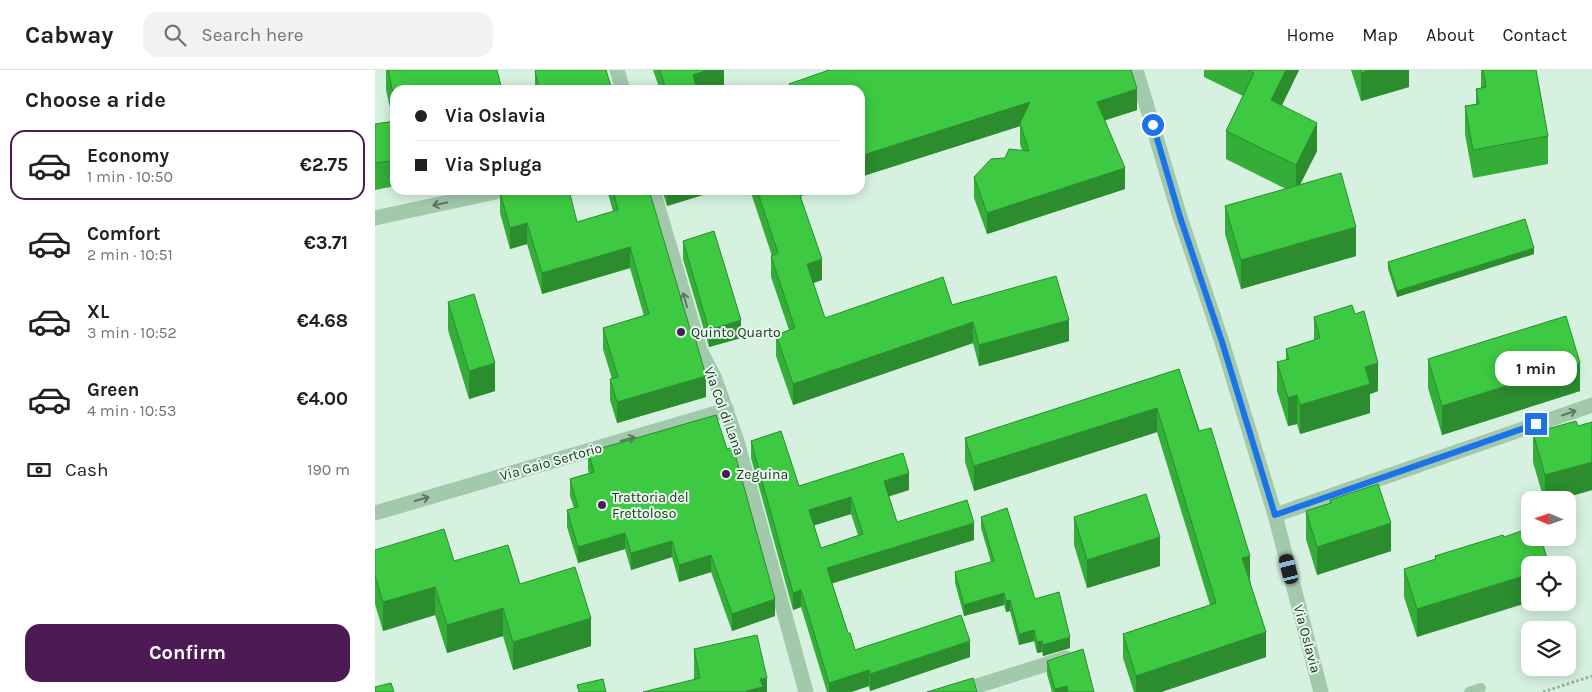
<!DOCTYPE html>
<meta charset="utf-8">
<style>
:root{--surface:#fff;--page:#f2f2f2;--text:#202124;--muted:#757577;--line:#e0e0e0;--accent:#4d1a56}
body{margin:0;font-family:Karla,sans-serif;background:var(--page);color:var(--text);height:100vh;display:flex;flex-direction:column;font-size:19px;white-space:nowrap}
*{box-sizing:border-box;margin:0}
p{font-size:16px;color:var(--muted)}
.icon{flex:none;width:28px;height:28px;fill:none;stroke:currentColor;stroke-width:2;stroke-linecap:round;stroke-linejoin:round}
.map{position:relative;flex:1;overflow:hidden}
.sheet{display:flex;flex-direction:column;background:var(--surface);width:375px}
.sheet>*{flex:none}
.guide{position:absolute;left:15px;top:15px;width:475px;height:110px;border-radius:15px;box-shadow:0 2px 12px #0003;display:grid;align-content:center;height:110px;padding:0 25px;background:var(--surface)}
.needle{width:32px;rotate:272deg}
.buttons{position:absolute;left:1146px;top:421px;display:grid;gap:10px}
.buttons a{display:grid;place-items:center;width:55px;height:55px;border-radius:10px;background:var(--surface);box-shadow:0 2px 12px #0003;font-size:25px}
.end{position:absolute;width:22px;height:22px;margin:-11px;border:6px solid #1a73e8;background:#fff;box-shadow:0 0 0 2px #fff}
.from{border-radius:50%}
.bubble{position:absolute;height:35px;border-radius:15px;background:var(--surface);box-shadow:0 2px 12px #0003;font-size:16px;font-weight:700;line-height:35px;text-align:center}
.car{position:absolute;width:15px;height:30px;margin:-15px -8px;border-radius:6px;box-shadow:0 0 4px 1px #0007;background:linear-gradient(#222 24%,#8ab4d8 0 40%,#222 0 76%,#8ab4d8 0 86%,#222 0)}
.guide b{display:flex;align-items:center;gap:18px;height:48px;font-size:19px}
.guide b+b{border-top:1px solid var(--line)}
.guide i{width:12px;height:12px;background:var(--text)}
ul{padding:0;list-style:none}
li{display:flex;align-items:center;gap:15px;height:70px;margin:0 10px 8px;padding:0 15px;border:2px solid transparent;border-radius:15px}
li div{flex:1}
li b{display:block;font-size:19px}
li em{font-style:normal;font-weight:700}
li.current{border-color:var(--accent)}
li>.icon{width:45px;height:45px;stroke-width:1.5}
h2{padding:0 25px;font-size:22px;line-height:60px}
.pay{display:flex;align-items:center;gap:12px;height:55px;padding:0 25px;font-size:19px}
.pay p{margin-inline-start:auto}
.action{display:flex;gap:10px;margin-top:auto;padding:10px 25px}
.action a{flex:1;height:58px;border-radius:15px;background:var(--accent);color:#fff;font-size:20px;font-weight:700;line-height:58px;text-align:center}
header{display:flex;align-items:center;gap:30px;box-sizing:border-box;height:70px;padding:0 25px;background:var(--surface);border-bottom:1px solid var(--line)}
header strong{font-size:24px}
nav{display:flex;gap:28px;margin-inline-start:auto;font-size:18px}
.search{width:350px;height:45px;background:var(--page);display:flex;align-items:center;gap:12px;box-sizing:border-box;padding:0 18px;border-radius:15px;color:var(--muted);font-size:19px}
main{display:flex;flex:1;min-height:0}
.map>svg:first-child{display:block}
.lines{fill:none;stroke-linecap:round;stroke-linejoin:round}
.path{stroke:#8db596;stroke-width:3;stroke-dasharray:2.5 2.5;stroke-linecap:butt}
.lane{stroke:#a3c9ac;stroke-width:10}
.street{stroke:#a3c9ac;stroke-width:15}
.wall{fill:#34ad39;fill-rule:evenodd}
.shaded-wall{fill:#2b8d2e}
.building{fill:#3dc942;stroke:#2b8d2e;fill-rule:evenodd}
.oneway{stroke:#5e7763}
.route{stroke:#1a73e8;stroke-width:6}
.poi-dot{fill:#4d1a56;stroke:#e2f9ea;stroke-width:2}
.labels{text-anchor:middle;dominant-baseline:central;stroke-width:4;stroke-linejoin:round;paint-order:stroke}
.poi-label{font-size:14px;fill:#253427;stroke:#e2f9ea;text-anchor:start}
.street-label{font-size:14px;fill:#253427;stroke:#e2f9ea}
</style>
<header>
<strong>Cabway</strong>
<div class="search"><svg class="icon" aria-label="search" viewBox="0 0 24 24"><circle cx="10" cy="10" r="6"/><path d="M15 15l6 6"/></svg>Search here</div>
<nav><a>Home</a><a>Map</a><a>About</a><a>Contact</a></nav>
</header>
<main>
<section class="sheet">
<h2>Choose a ride</h2>
<ul>
<li class="current"><svg class="icon" aria-label="car" viewBox="0 0 24 24"><path d="M5 17H2v-5l4-1 3-4h7l3 4 3 1v5h-3M9 17h6M6 11h13"/><circle cx="7" cy="17" r="2"/><circle cx="17" cy="17" r="2"/></svg><div><b>Economy</b><p>1 min · 10:50</p></div><em>€2.75</em></li>
<li><svg class="icon" aria-label="car" viewBox="0 0 24 24"><path d="M5 17H2v-5l4-1 3-4h7l3 4 3 1v5h-3M9 17h6M6 11h13"/><circle cx="7" cy="17" r="2"/><circle cx="17" cy="17" r="2"/></svg><div><b>Comfort</b><p>2 min · 10:51</p></div><em>€3.71</em></li>
<li><svg class="icon" aria-label="car" viewBox="0 0 24 24"><path d="M5 17H2v-5l4-1 3-4h7l3 4 3 1v5h-3M9 17h6M6 11h13"/><circle cx="7" cy="17" r="2"/><circle cx="17" cy="17" r="2"/></svg><div><b>XL</b><p>3 min · 10:52</p></div><em>€4.68</em></li>
<li><svg class="icon" aria-label="car" viewBox="0 0 24 24"><path d="M5 17H2v-5l4-1 3-4h7l3 4 3 1v5h-3M9 17h6M6 11h13"/><circle cx="7" cy="17" r="2"/><circle cx="17" cy="17" r="2"/></svg><div><b>Green</b><p>4 min · 10:53</p></div><em>€4.00</em></li>
</ul>
<div class="pay"><svg class="icon" aria-label="cash" viewBox="0 0 24 24"><path d="M3 7h18v10H3z"/><circle cx="12" cy="12" r="2"/></svg>Cash<p>190 m</p></div>
<div class="action"><a>Confirm</a></div>
</section>
<div class="map">
<svg width="1217" height="622" viewBox="0 0 1217 622">
<rect width="100%" height="100%" fill="#d6f1df"/>
<g class="lines">
<path class="path" d="M1168 622 1217 606"/>
<path class="lane" d="M1094 622 1106 618"/>
<path class="street" d="M242 0 248 20
M761 0 805 147 847 272 900 445 946 622
M278 120 325 280 340 309 362 371 431 622
M0 148 130 120
M0 443 352 340
M900 445 1217 335
M583 622 691 588"/>
</g>
<path class="wall" d="M11 0H122L20 20V116L0 120V54L18 51 11 20Z
M278 0H349V16L336 20H285Z
M452 0H756L762 40 730 50 750 119 612 164 599 128V107L630 88 647 80 645 74V56L485 107V20H414V14L452 1Z
M829 0H924L907 35 942 81 925 114 981 186 866 219 850 164V136L911 119 851 89V61L868 26 829 7Z
M976 0H1034V17L986 31Z
M1106 0H1161L1173 66V94L1098 108 1090 64V36L1101 34V19L1106 18Z
M160 1 237 20H160Z
M232 120H274L331 327 242 353 235 330V309H237L228 279V258L269 246 255 198 167 224 152 174 135 179 125 143V122L202 152 238 141Z
M287 120H344L292 136Z
M376 120H445L426 126 447 210 438 213 450 248 577 235 694 271 604 296 598 273 418 335 401 286V265L414 260 396 207V186H397L376 123Z
M308 171 366 268 334 277 308 189Z
M1159 184 1022 227 1013 199V192Z
M73 232 120 321 94 329 73 260Z
M939 247 1003 321 995 324V343L925 364 922 354 913 356 902 321V292L911 290V279L939 270Z
M1053 289 1205 321 1067 365 1053 318Z
M804 299 875 510 891 587 786 622H759L748 588V564L835 535 782 362 599 421 590 392V368Z
M341 345 400 546 357 561 336 502 304 512 297 487 256 500 250 479 203 493 192 457V440L199 438 195 426V409L214 403 213 399V382Z
M1158 363 1217 420 1182 430H1169L1158 392Z
M376 371 424 416 534 420 514 426 522 452 599 470 457 513 473 563 480 580 595 587 495 621 494 616 476 622H452L426 537 418 540 376 388ZM476 444 483 465 446 478 439 455Z
M955 430 1016 481 942 505 931 469V441L955 433Z
M606 447 660 529 695 578 668 586 667 582 662 583 659 571 644 575 635 541 631 542 629 535 589 546 580 513V502L616 492 606 458Z
M699 447 785 496 712 518 699 475Z
M1129 467 1042 567 1029 527V499L1060 489V486Z
M0 480 79 491 145 514 216 576 138 600 128 566 72 583 60 545 8 561 0 534Z
M319 579 392 622 319 610Z
M672 591 719 622H677L672 604Z"/>
<path class="shaded-wall" d="M333 0H349V16L336 20H318V5Z
M911 0H924L896 58V30Z
M996 0H1034V17L986 31V3Z
M762 19V40L722 53V32Z
M655 32 645 53V56L485 107V86Z
M942 53V81L921 123V95Z
M750 98V119L612 164V143Z
M35 120H55L35 124Z
M292 120H344L292 136Z
M419 120H445L419 128Z
M152 153V174L135 179V158Z
M981 157V186L866 219V190Z
M255 177V198L167 224V203Z
M1159 178V184L1022 227V221Z
M447 189V210L432 215V194Z
M366 250V268L334 277V260Z
M694 250V271L604 296V275Z
M598 252V273L418 335V314Z
M120 293V321L94 329V301Z
M1003 293V321L995 324V343L925 364V335L990 297Z
M1205 293V321L1067 365V336Z
M331 306V327L242 353V332Z
M922 325V354L913 356V328Z
M782 338V362L599 421V396Z
M1217 392V420L1182 430H1170V405Z
M534 403V420L509 428V411Z
M476 427V444L434 457V440Z
M599 453V470L452 515V498Z
M1016 453V481L942 505V477Z
M250 463V479L203 493V477Z
M785 467V496L712 518V490Z
M297 471V487L256 500V483Z
M336 485V502L304 512V495Z
M875 486V510L867 488Z
M1155 504V532L1042 567V539Z
M60 517V545L8 561V532Z
M426 520V537L418 540V523Z
M629 523V535L589 546V535Z
M400 529V546L357 561V544Z
M635 530V541L631 542V531Z
M128 538V566L72 583V555Z
M216 548V576L138 600V572Z
M659 560V571L644 575V564Z
M891 562V587L786 622H761V606Z
M695 567V578L668 586V575Z
M595 571V587L495 621V604Z
M667 571V582L662 583V572Z
M494 600V616L476 622H454V613Z
M392 608V622H371V621L385 609Z
M692 616V622H680V619Z"/>
<path class="building" d="M13 0H122L127 20H20V32Z
M162 0H231L237 20H164L160 1Z
M285 0H333L318 5 322 20H291Z
M454 0H756L762 19 722 32 750 98 612 143 599 107 616 89 630 88 634 79 654 81 645 53 655 32 485 86V20H416L414 14Z
M873 0H911L896 30 942 53 921 95 851 61 879 3Z
M985 0H996L986 3Z
M1108 0H1161L1173 66 1098 80 1090 36 1104 34 1101 19 1111 17Z
M20 51V90L0 93V54Z
M966 103 981 157 866 190 850 136Z
M132 120H194L202 152 243 140 238 120H274L316 262 321 271 331 306 242 332 235 309 243 307 228 258 274 244 255 177 167 203 152 153 135 158 125 122Z
M382 120H423L447 189 432 194 450 248 568 207 577 235 681 206 694 250 604 275 598 252 418 314 401 265 420 258 396 186 403 183Z
M1150 149 1159 178 1022 221 1013 192Z
M339 161 366 250 334 260 308 171Z
M99 224 120 293 94 301 73 232Z
M977 235 980 244 989 241 1003 293 990 297 995 314 925 335 922 325 913 328 902 292 914 289 911 279 945 268 939 247Z
M1191 246 1205 293 1067 336 1053 289Z
M804 299 824 361 836 358 875 486 867 488 891 562 761 606 748 564 841 533 782 338 599 396 590 368Z
M341 345 352 379 358 377 400 529 357 544 336 485 304 495 297 471 256 483 250 463 203 477 192 440 203 437 195 409 219 402 213 382Z
M1201 351 1203 356 1217 352V392L1170 405 1158 363Z
M406 361 424 416 528 383 534 403 509 411 522 452 592 430 599 453 452 498 473 563H475L480 580 586 545 595 571 495 604 494 600 454 613 426 520 418 523 376 371ZM476 427 488 464 446 478 434 440Z
M1003 414 1016 453 942 477 931 441 956 433 955 430Z
M771 424 785 467 712 490 699 447Z
M632 438 660 529 684 522 695 567 668 575 667 571 662 572 659 560 644 564 635 530 631 531 629 523 589 535 580 502 619 491 606 447Z
M1155 458V468H1166L1174 495H1155V504L1042 539 1029 499 1061 489 1060 486 1128 465 1129 467Z
M69 459 79 491 133 475 145 514 200 497 216 548 138 572 128 538 72 555 60 517 8 532 0 506V480Z
M382 565 392 608 385 609 388 617 371 621 372 622H268L325 608 319 579Z
M708 579 719 622H693L692 616 680 619 672 591Z
M598 608 602 622H552Z
M228 609 231 622H204L202 615Z
M16 613 19 622H0V617Z"/>
<defs><path id="oneway-shaft" d="M-6 0H5M1.5-3L5.5 0L1.5 3" fill="none" stroke-width="1.6" stroke-linecap="round" stroke-linejoin="round" transform="scale(1.25)"/></defs>
<g class="oneway">
<use href="#oneway-shaft" transform="translate(65 134) rotate(168)"/>
<use href="#oneway-shaft" transform="translate(310 230) rotate(-106)"/>
<use href="#oneway-shaft" transform="translate(1194 343) rotate(-19)"/>
<use href="#oneway-shaft" transform="translate(253 369) rotate(-16)"/>
<use href="#oneway-shaft" transform="translate(47 429) rotate(-16)"/>
</g>
<g class="lines">
<path class="route" d="M778 55 805 147 847 272 900 445 1161 354"/>
</g>
<g class="poi-dot">
<circle cx="306" cy="262" r="5"/>
<circle cx="351" cy="404" r="5"/>
<circle cx="227" cy="435" r="5"/>
</g>
<g class="labels">
<g class="poi-label">
<text x="316" y="262">Quinto Quarto</text>
<text x="361" y="404">Zeguina</text>
<text x="237" y="427">Trattoria del<tspan x="237" dy="16">Frettoloso</tspan></text>
</g>
<g class="street-label">
<text transform="translate(349 341) rotate(70)">Via Col di Lana</text>
<text transform="translate(176 392) rotate(-16)">Via Gaio Sertorio</text>
<text transform="translate(932 569) rotate(75)">Via Oslavia</text>
</g>
</g>
</svg>
<div class="buttons">
<a><svg class="needle" viewBox="-14 -14 28 28"><path d="M0-13l5 13h-10z" fill="#e53935"/><path d="M0 13l5-13h-10z" fill="#757577"/></svg></a>
<a><svg class="icon" aria-label="locate" viewBox="0 0 24 24"><circle cx="12" cy="12" r="6"/><path d="M12 2v4M12 18v4M2 12h4M18 12h4"/></svg></a>
<a><svg class="icon" aria-label="layers" viewBox="0 0 24 24"><path d="M12 4l9 5-9 5-9-5zM3 14l9 5 9-5"/></svg></a>
</div>
<i class="end from" style="left:778px;top:55px"></i>
<i class="end" style="left:1161px;top:354px"></i>
<div class="bubble" style="left:1120px;top:281px;width:82px">1 min</div>
<i class="car" style="left:914px;top:499px;rotate:346deg"></i>
<div class="guide">
<b><i class="from"></i>Via Oslavia</b>
<b><i></i>Via Spluga</b>
</div>
</div>
</main>
